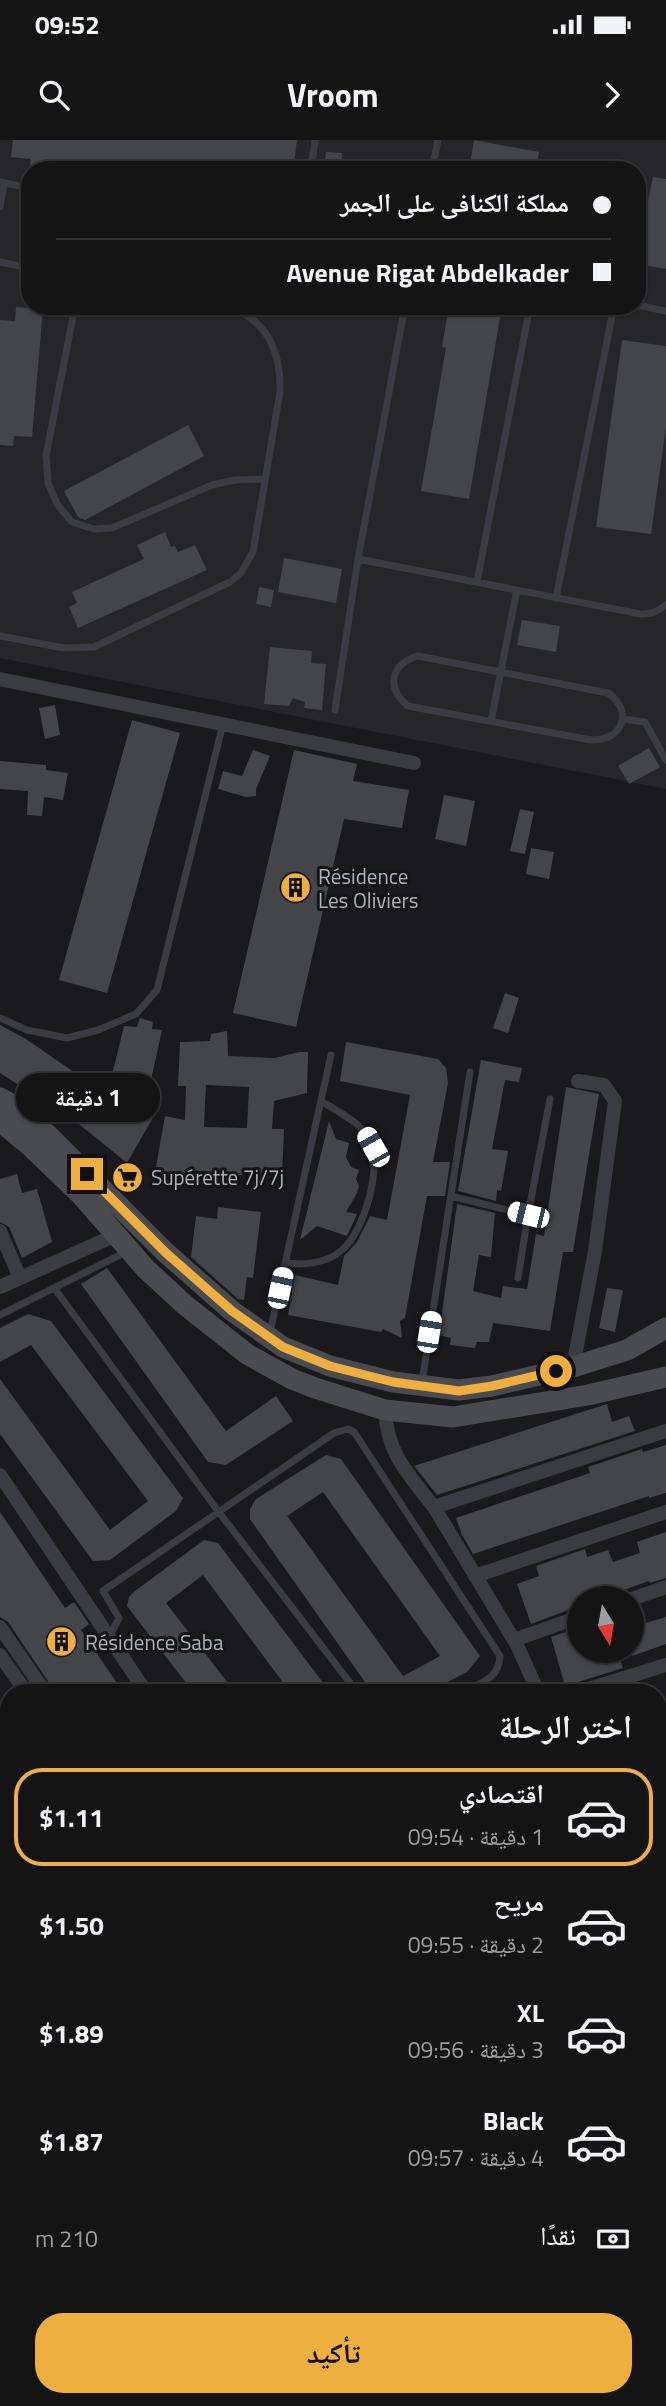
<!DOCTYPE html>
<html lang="ar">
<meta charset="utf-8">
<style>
:root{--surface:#141415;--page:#212122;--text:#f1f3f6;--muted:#9d9ea0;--line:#333334;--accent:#eeaf40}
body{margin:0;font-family:"Titillium Web","Noto Naskh Arabic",sans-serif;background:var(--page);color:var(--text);direction:rtl;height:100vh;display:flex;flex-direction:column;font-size:26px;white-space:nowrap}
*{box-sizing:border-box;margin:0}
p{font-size:23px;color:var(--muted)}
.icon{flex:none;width:38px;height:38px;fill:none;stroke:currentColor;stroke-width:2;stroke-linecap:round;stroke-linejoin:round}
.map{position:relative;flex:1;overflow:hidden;direction:ltr}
.drawer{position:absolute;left:0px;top:1544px;width:667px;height:723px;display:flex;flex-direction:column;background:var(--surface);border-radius:28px 28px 0 0;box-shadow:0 2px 5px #0004,0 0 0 2px var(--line);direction:rtl}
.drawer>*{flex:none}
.banner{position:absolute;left:21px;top:21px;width:625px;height:154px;border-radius:28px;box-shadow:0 2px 5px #0004,0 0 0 2px var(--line);direction:rtl;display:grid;align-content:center;height:154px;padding:0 35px;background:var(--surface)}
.needle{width:46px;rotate:169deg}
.fabs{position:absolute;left:567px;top:1446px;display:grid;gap:14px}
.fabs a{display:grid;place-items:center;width:77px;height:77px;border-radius:50%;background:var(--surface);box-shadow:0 2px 5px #0004,0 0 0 2px var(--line);font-size:35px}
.end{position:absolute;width:32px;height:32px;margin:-16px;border:9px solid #eeaf40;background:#111;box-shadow:0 0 0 4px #111}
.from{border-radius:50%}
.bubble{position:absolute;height:49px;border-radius:24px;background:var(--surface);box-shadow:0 2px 5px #0004,0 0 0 2px var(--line);font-size:23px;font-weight:700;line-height:49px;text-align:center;direction:rtl}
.car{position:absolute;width:21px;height:42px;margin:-21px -10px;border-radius:9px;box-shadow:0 0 5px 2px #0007;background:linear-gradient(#fff 24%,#345 0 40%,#fff 0 76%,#345 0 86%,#fff 0)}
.banner b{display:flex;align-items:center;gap:24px;height:66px;font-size:26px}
.banner b+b{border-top:2px solid var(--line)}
.banner i{width:18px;height:18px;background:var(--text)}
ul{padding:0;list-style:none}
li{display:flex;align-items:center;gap:21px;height:98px;margin:0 14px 10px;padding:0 21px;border:4px solid transparent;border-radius:28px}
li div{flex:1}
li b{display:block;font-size:26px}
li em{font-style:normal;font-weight:700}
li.current{border-color:var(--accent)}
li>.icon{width:63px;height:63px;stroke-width:1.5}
h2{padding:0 35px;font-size:32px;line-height:84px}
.pay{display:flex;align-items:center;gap:18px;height:77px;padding:0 35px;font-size:26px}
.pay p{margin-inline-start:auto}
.cta{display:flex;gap:14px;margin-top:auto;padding:14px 35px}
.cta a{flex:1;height:80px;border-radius:28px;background:var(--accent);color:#111;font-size:28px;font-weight:700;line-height:80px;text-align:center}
.status{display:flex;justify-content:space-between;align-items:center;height:49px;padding:0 35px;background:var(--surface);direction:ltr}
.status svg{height:19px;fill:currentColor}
header{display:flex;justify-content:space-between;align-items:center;height:91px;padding:0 35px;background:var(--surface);font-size:32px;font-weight:700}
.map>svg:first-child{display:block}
.built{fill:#262629;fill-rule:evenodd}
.building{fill:#444549;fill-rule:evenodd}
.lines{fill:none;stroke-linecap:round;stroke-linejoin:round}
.lane{stroke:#3b3c41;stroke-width:7}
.street{stroke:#3b3c41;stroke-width:14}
.secondary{stroke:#494b51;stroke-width:21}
.highway{stroke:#676a72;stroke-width:26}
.route{stroke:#eeaf40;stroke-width:9}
.labels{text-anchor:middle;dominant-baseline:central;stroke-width:6;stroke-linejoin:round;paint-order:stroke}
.poi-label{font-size:21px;fill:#acb1bb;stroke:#151517;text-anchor:start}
</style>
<div class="status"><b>09:52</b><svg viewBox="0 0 49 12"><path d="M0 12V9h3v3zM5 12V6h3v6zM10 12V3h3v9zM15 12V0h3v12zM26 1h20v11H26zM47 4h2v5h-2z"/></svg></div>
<header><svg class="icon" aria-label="forward" viewBox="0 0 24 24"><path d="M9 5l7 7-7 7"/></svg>Vroom<svg class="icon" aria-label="search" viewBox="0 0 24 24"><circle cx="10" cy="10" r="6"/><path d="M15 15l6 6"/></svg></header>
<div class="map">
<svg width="666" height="2266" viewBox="0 0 666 2266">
<rect width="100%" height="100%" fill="#1a1a1c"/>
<path class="built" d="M0 0H666V649L0 518ZM30 30H637V166H30Z"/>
<path class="building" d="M13 0H297L293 30H245L207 23V27L170 20 168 30H55V28L30 25 31 19 11 17Z
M474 0 539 12 536 30H469Z
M326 12 342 13 341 30H324Z
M653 37 666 39V129L637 124V75L639 76 641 65 647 66Z
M449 166H469L501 172 469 359 421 351 446 208 442 207Z
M16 167 43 169 32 297 14 296 13 306 0 305V180L15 181Z
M622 200 666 206V287L651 394 596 387Z
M188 285 204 316 85 380 78 377 64 351Z
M165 392 171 407 175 406 178 412 195 405 207 430 78 488 69 467 77 463 72 452 144 419 137 405Z
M284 418 342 429 336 463 278 452Z
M259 447 274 450 271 467 256 464Z
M522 480 560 486 556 512 517 505Z
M270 507 312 511 311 523 326 524 322 570 304 568 305 562 293 558 289 566 264 564Z
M55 565 60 595 45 599 39 568Z
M132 580 180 593 107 853 59 840Z
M649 608 660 627 629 644 618 626Z
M253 610 270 616 256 649V656L246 657 218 649 223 631 242 636Z
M294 610 357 624 353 641 409 650 402 688 344 679 296 887 233 873Z
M0 621 46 625V630L68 633 63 660 44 657 42 676 27 675 28 651 0 649Z
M444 655 475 661 466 706 435 699Z
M520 669 534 672 525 714 510 711Z
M531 708 554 712 549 739 526 734Z
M505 853 519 858 508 893 493 888Z
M140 878 153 882 152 889 162 890 144 972 155 974 127 1023 74 980 0 933V885L26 899 107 955 124 886 137 887Z
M227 891 228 916 275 918 299 912H308L307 953 274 961 272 989H284L282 1035H221L188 1029 185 1044 154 1038 165 976 185 980 186 946H178L180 902 210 901 211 894ZM206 945 249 947 247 988 204 987Z
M346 902 438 919 446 928 448 943 433 1022H450L445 1056H427L405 1178 400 1181 402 1198 383 1189 381 1192 288 1175 295 1135 338 1145 344 1116 357 1102 370 1076 387 1080 410 955 340 941Z
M481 920 522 928 519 942 505 940 492 1009 508 1011 501 1051 497 1050 496 1061 458 1051Z
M566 947 599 954 573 1112H563L550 1191 493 1183 489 1202H477L475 1208 450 1205 451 1198 439 1195 457 1064 495 1073 491 1117 479 1115 473 1151 501 1158 503 1146 527 1149 536 1094 544 1096Z
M329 981 336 999 349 1003 346 1017 351 1027 359 1030 356 1039 359 1046 357 1053 346 1072 357 1074 347 1096 317 1086 300 1100Z
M17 1034 22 1053 37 1049 52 1102 22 1118 9 1087 0 1082V1039Z
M218 1067 261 1072 253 1138 247 1137 244 1160 238 1159 191 1117 196 1076 217 1079Z
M107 1128 226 1291 276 1256 293 1281 226 1325 208 1322 81 1144Z
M607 1148 623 1150 615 1192 599 1188Z
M28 1174 51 1181 183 1358 176 1371 110 1420 93 1421 0 1294V1239L110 1390 148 1361 31 1205 0 1222V1188Z
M607 1264 612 1282 629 1276 635 1291 437 1355 414 1326Z
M666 1305V1353L649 1358V1356L473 1414 462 1395 456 1378 590 1333 588 1327 642 1309 643 1312Z
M326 1315 341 1319 480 1516 467 1532 428 1552H372L250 1379V1369L256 1359ZM323 1352 440 1516 403 1536 287 1376Z
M0 1372 65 1468 74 1462 89 1484 81 1490 123 1552H69L63 1544 54 1550 8 1482 0 1477Z
M666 1392V1438L650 1443 649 1441 601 1458H579V1466L531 1484 517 1444 539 1436 536 1426 585 1409 587 1417 608 1410 613 1422 640 1413 637 1402Z
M204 1400 218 1403 330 1552H290L203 1435 166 1463 235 1552H193L127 1466 129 1457 135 1451Z
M666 1477V1504L632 1516V1487Z
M566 1492 570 1504 579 1501V1510H617L623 1528 565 1546 551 1497Z"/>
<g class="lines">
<path class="lane" d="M311 30 315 0
M432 30 438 0
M0 42 30 48
M0 67 4 43
M0 122 30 128
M637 165 666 171
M75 166 46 316 48 343 57 364 72 382 94 389 112 388 212 345 235 340 265 339
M358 419 640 474C651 474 657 472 666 465
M477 442 530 166
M556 458 614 166
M0 496 64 508 94 507 230 442 241 433 253 412 280 252C281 211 268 182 229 166
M418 516 608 553C634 571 623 601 591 600L408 566C386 548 390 524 418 516Z
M335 570 358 419 405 166
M623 579 645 582 666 620
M491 581 517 450
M0 878 27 890 67 898 98 890 136 874 157 850 223 584
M451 1056 528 1075 518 1138
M528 1075 550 959
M285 1123C339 1129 357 1103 370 1055 373 1041 377 1021 373 1006 365 984 340 973 321 961
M55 1149 218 1371 357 1552
M0 1175 126 1112
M270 1192 331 915
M422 1242 470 932
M109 1497 119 1478 103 1451 334 1293 348 1289 354 1292 358 1298 500 1516C499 1540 480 1543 461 1552"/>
<path class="street" d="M0 539 414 623
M0 1091 20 1138
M0 1147 116 1095
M573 1227 595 1111 615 961 604 945 578 941
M385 1270C387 1314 409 1335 434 1367
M0 1335 146 1552
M475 1436 666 1372
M632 1459 666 1447
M0 1487 45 1552
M514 1500 579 1477
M0 1515 26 1552
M538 1552 517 1505 434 1367 666 1291
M579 1552 666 1525
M658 1804H666
M0 1828 9 1827
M658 2087 666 2086
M0 2101 9 2102
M182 2258 189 2266"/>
<path class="secondary" d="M0 958 11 964 48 995 165 1112 232 1171 283 1207 330 1226 393 1242 459 1250 492 1246 573 1227 627 1210 666 1188
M0 981 30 1006 82 1056 146 1129 185 1165 247 1214 292 1239 315 1248 385 1270 453 1277 588 1255 666 1237"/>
<path class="highway" d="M658 1911 666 1910
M0 1933H9
M658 1938H666
M0 1987H9
M658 1992H666"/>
</g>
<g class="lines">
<path class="route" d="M87 1034 165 1112 232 1171 283 1207 330 1226 393 1242 459 1251 492 1246 556 1231"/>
</g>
<defs>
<symbol id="building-disc" viewBox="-11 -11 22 22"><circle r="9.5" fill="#eeaf40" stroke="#151517"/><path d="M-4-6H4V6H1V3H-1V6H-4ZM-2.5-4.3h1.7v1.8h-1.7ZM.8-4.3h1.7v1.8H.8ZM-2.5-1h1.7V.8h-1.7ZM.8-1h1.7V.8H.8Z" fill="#111"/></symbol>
<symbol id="supermarket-disc" viewBox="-11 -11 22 22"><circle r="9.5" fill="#eeaf40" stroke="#151517"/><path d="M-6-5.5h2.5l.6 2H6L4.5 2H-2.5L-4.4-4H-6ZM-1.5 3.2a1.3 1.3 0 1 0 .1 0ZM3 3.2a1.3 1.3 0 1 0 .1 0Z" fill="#111"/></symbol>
</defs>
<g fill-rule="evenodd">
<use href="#building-disc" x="278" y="730" width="35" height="35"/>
<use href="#supermarket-disc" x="110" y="1020" width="35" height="35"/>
<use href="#building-disc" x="44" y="1484" width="35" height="35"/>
</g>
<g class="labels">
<g class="poi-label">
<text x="318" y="736">Résidence<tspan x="318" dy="24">Les Oliviers</tspan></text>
<text x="151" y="1037">Supérette 7j/7j</text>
<text x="85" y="1502">Résidence Saba</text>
</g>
</g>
</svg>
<div class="fabs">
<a><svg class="needle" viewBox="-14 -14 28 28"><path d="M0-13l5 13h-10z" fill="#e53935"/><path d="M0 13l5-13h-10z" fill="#9d9ea0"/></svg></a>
</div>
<i class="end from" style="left:556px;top:1231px"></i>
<i class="end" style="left:87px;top:1034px"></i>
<div class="bubble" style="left:16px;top:933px;width:144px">1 دقيقة</div>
<i class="car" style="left:373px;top:1007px;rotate:330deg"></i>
<i class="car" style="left:528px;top:1075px;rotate:284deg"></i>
<i class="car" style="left:280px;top:1148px;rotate:12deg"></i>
<i class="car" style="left:429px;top:1192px;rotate:9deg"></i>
<div class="banner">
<b><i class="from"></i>مملكة الكنافى على الجمر</b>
<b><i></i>Avenue Rigat Abdelkader</b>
</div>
<section class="drawer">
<h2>اختر الرحلة</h2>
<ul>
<li class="current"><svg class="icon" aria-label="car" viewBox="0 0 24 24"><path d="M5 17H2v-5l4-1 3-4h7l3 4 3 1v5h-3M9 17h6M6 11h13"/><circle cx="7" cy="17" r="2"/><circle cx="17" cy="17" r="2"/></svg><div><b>اقتصادي</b><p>1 دقيقة · 09:54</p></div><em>$1.11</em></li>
<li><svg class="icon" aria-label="car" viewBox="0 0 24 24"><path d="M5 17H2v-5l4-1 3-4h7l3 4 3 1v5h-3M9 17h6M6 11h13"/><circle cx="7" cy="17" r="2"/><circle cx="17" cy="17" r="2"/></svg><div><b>مريح</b><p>2 دقيقة · 09:55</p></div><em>$1.50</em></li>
<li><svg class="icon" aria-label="car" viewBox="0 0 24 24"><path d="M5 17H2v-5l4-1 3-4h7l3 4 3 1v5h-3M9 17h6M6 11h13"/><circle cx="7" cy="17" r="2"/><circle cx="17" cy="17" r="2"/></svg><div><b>XL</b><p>3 دقيقة · 09:56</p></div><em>$1.89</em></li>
<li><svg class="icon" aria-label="car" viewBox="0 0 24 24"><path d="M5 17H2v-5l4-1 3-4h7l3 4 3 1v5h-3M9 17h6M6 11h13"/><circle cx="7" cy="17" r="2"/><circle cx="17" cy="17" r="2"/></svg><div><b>Black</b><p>4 دقيقة · 09:57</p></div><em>$1.87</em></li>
</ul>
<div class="pay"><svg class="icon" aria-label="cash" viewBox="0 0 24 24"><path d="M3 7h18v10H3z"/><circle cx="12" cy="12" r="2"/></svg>نقدًا<p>210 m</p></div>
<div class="cta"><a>تأكيد</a></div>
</section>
</div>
